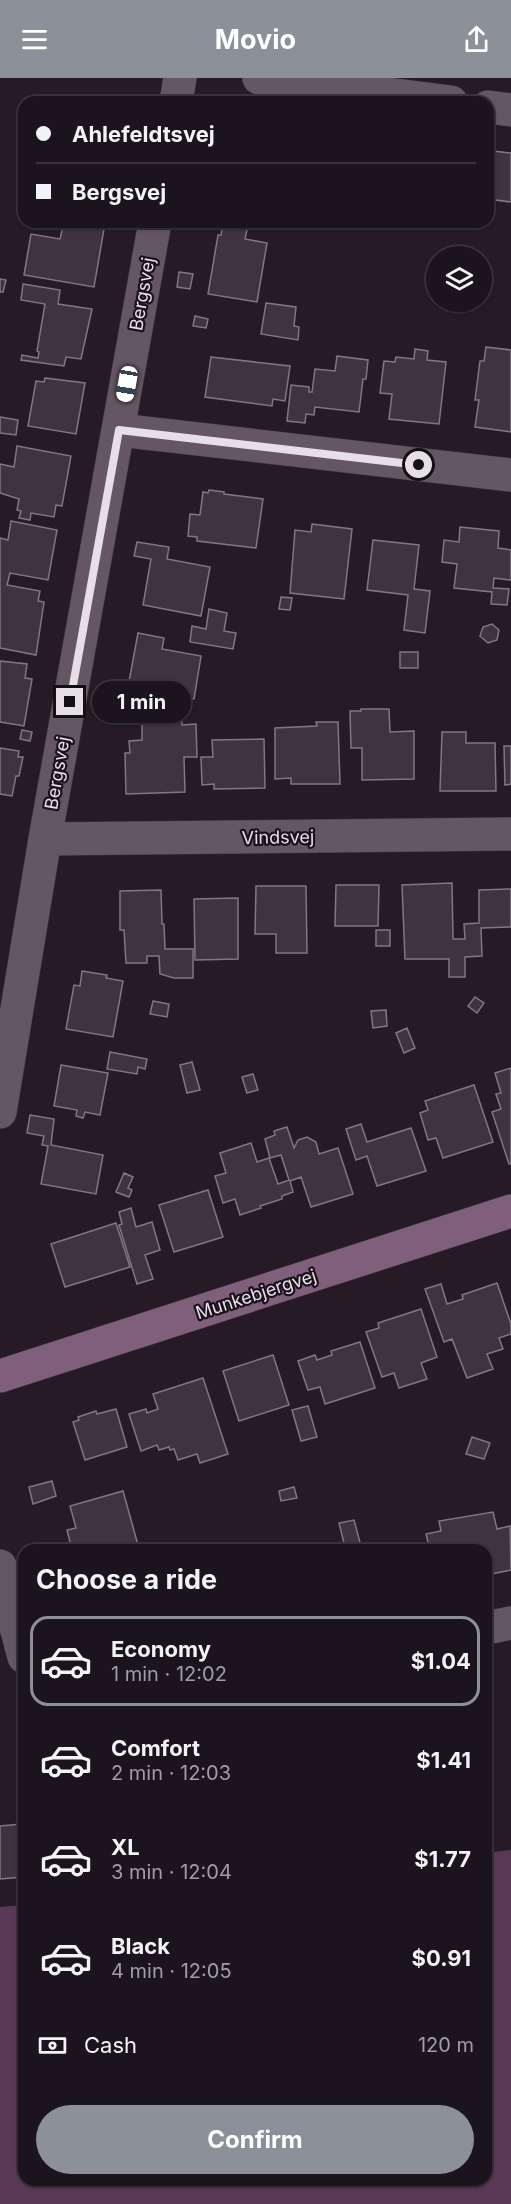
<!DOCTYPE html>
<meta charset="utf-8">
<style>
:root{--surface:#1c141c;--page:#292129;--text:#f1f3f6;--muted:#a09ea3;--line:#3a333b;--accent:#8c9099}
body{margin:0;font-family:Inter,sans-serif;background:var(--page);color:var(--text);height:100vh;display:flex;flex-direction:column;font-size:22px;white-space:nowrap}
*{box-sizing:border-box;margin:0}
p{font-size:20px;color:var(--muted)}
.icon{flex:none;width:33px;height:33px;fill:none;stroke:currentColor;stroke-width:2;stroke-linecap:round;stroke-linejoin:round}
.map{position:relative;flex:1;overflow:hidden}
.panel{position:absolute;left:18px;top:1466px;width:474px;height:642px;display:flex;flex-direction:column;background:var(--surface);border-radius:18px;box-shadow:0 2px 4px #0004,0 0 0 2px var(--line)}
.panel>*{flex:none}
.guide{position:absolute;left:18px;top:18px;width:476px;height:132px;border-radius:18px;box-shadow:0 2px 4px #0004,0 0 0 2px var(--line);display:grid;align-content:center;height:132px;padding:0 18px;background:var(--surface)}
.controls{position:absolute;left:426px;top:168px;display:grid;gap:12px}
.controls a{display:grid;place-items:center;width:66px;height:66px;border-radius:50%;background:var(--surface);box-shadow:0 2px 4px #0004,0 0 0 2px var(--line);font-size:30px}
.end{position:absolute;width:27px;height:27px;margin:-14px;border:8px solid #e6dfe5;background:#111;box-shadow:0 0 0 3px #111}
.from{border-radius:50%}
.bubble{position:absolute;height:42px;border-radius:21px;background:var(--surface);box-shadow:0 2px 4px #0004,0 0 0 2px var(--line);font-size:20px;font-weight:700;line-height:42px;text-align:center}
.car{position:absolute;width:18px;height:36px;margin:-18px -9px;border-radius:8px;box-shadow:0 0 4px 2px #0007;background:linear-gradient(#fff 24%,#345 0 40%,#fff 0 76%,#345 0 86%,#fff 0)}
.guide b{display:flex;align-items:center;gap:21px;height:57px;font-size:22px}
.guide b+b{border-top:2px solid var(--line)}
.guide i{width:15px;height:15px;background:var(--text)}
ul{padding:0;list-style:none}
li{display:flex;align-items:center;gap:18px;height:90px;margin:0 12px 9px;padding:0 6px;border:3px solid transparent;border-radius:18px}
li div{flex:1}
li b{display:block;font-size:22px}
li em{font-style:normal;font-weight:700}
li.on{border-color:var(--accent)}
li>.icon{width:54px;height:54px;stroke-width:1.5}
h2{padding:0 18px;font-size:27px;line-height:72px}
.pay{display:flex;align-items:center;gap:15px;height:66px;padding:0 18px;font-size:22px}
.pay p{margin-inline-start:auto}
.cta{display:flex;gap:12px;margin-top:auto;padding:12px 18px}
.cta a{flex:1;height:69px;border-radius:36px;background:var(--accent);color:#fff;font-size:24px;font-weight:700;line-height:69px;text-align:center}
header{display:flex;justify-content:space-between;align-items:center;height:78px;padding:0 18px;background:var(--accent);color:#fff;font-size:27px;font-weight:700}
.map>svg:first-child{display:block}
.forest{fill:#5a3957}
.building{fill:#3f333e;stroke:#837682;stroke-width:1.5}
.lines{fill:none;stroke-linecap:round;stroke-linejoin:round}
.street-casing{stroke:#3e363d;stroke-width:34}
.secondary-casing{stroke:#3e363d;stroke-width:34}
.street{stroke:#645763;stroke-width:33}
.secondary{stroke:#805f7d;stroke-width:33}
.route{stroke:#e6dfe5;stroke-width:8}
.labels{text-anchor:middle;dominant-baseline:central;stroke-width:4.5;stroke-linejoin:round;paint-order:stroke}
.street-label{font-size:18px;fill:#e6dfe5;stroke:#1c121b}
</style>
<header><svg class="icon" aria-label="menu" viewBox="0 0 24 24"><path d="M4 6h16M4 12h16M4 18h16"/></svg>Movio<svg class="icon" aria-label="share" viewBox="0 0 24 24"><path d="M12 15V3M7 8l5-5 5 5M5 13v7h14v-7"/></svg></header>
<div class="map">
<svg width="511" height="2126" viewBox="0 0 511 2126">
<rect width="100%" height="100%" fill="#261b25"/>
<path class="forest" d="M511 1772V2126H0V1829L24 1827V2102H486V1775Z"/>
<path class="building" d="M493 73 511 75V124L488 121Z
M64 144H113V146L105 145 94 209 24 197 31 156 60 161Z
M223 144 248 147 245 161 267 165 257 224 208 216 218 157H221Z
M179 194 193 196 190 211 177 209Z
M0 201 6 202 3 214H0Z
M23 206 60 212 58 226 92 231 81 281 66 279 64 288 21 282 22 277 38 280 39 274 37 273 45 226 21 222Z
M266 225 296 229 294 248 299 249 298 262 261 256Z
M195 238 208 241 206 250 193 248Z
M486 269 511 272V354L475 349 479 322H475L480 283H484Z
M415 271 428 273 427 282 446 284 439 346 389 341 392 316 380 315 384 283 395 284 396 279 414 281Z
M337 278 368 282 366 301H363L359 334 315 329 314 337 306 336 305 345 287 343 291 307 309 309V314H312L315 291 335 293Z
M211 279 290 288 285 323 273 321 272 328 205 319Z
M45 300 85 305 76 356 28 348 36 303 44 304Z
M0 339 18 342 16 357 0 355Z
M17 368 71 378 62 428 56 427 54 439 31 435 30 442 19 440 21 433 17 432 19 421 0 415V386L14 389Z
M209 412 224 414V416L263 421 256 470 197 463V459L188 458 190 436 200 437 203 414 208 415Z
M11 443 57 452 48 502 10 495 7 507 40 513 38 523 44 524 36 577 0 570V460L8 462Z
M312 446 352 451 344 521 290 515 295 452 311 454Z
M460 449 499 453 498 470 511 472V502L494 500 493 510 509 511 507 527 491 526 492 514 454 510 457 486 442 484 444 462 459 464Z
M373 462 419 467 414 511 430 513 425 555 404 552 408 517 367 512Z
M137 464 169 469 167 481 210 489 201 538 143 527 151 481 134 478Z
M281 519 292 520 290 532 279 531Z
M209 531 227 535 224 553 236 555 233 571 190 564 192 548 206 551Z
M492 546 499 552 497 562 488 565 480 558 483 549Z
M138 555 164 560 162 571 201 578 194 621 128 609Z
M400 574H418V590H400Z
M0 583 27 586 25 600 32 601 24 648 0 644Z
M361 631H389L390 654 414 653V701L362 702V670H351L350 633H361Z
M182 643V647L196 646 197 679H184L185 714 126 716 125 675H130L129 663 142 662V644Z
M316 644H338L340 706H291V700L275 701V650L317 648Z
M22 652 32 654 30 663 20 661Z
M442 654H466V665H495L496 713H440Z
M264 661 265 710 214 711V706L202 707 201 679H213L212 662Z
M504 668H511V706L505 707Z
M0 670 19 673 18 679H23L19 698H16L12 718 0 716Z
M452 805 453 861H465L464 846 479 845V812L511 811V849L481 850 482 878 465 879V899H449V881H405L402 807Z
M336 807H379L378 848H335Z
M256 808H306L307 875H276V856H255Z
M161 812 162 846H164L165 871H193V900H174L160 896 159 878H147V885H126L124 852H120V813Z
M238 820V881L195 882 194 821Z
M376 852H390V868H376Z
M82 893 107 897 106 900 123 903 113 959 66 951 74 907 80 908Z
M475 919 484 925 477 935 468 928Z
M153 923 169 926 167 939 150 936Z
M386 932 387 948 373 950 371 933Z
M407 950 415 970 404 975 396 955Z
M110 974 147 981 145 991 138 989 137 996 107 991Z
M192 984 200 1012 187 1015 180 987Z
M61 987 108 995 100 1037 85 1034 83 1040 76 1038 77 1032 54 1028Z
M511 990V1086H509L492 1034 501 1031 496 1016 501 1015 495 995Z
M253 996 258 1012 247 1015 242 999Z
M474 1007 493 1064 443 1080 436 1060 428 1062 420 1035 428 1032 425 1023Z
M30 1037 54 1041 51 1067 103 1077 96 1116 41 1106 48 1068 42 1067 44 1058 27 1055Z
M361 1046 367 1064 411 1050 426 1093 377 1108 367 1078 356 1082 346 1051Z
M287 1049 294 1070 298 1062 307 1059 316 1064 319 1076 338 1070 353 1116 311 1129 301 1099 290 1103 293 1114 282 1118V1121L260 1128 261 1130 240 1137 235 1121 223 1125 215 1098 226 1095 220 1075 251 1065 257 1084 269 1080 278 1106 289 1102 281 1077 270 1080 265 1061 275 1057 274 1053Z
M124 1095 133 1099 128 1110 132 1112 129 1119 116 1114Z
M208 1112 223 1159 174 1174 159 1127Z
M131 1130 136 1149 152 1144 160 1172 145 1177 153 1201 137 1206 119 1147 122 1146 119 1134Z
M116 1145 130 1189 65 1209 51 1166Z
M497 1205 511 1246V1256L499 1260 503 1271 487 1276 493 1291 467 1300 452 1261 444 1264 425 1211 441 1206 447 1226 463 1221 462 1217Z
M421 1231 437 1279 421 1285 427 1301 399 1310 394 1295 382 1299 366 1254 379 1250 378 1245Z
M360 1264 375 1310 325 1326 320 1309 308 1312 298 1283 315 1277 317 1282 332 1277 331 1273Z
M273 1277 289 1327 239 1343 223 1293Z
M203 1300 228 1376 200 1385 197 1376 178 1382 174 1371 170 1372 169 1369 159 1372 157 1367 141 1373 129 1336 146 1331 147 1335 158 1331 153 1316Z
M308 1328 317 1359 301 1363 292 1332Z
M116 1331 127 1369 85 1382 73 1344 79 1342 78 1339 96 1333 97 1336Z
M472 1359 490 1365 484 1381 466 1376Z
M52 1403 56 1418 33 1426 29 1409Z
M294 1409 297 1420 281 1423 279 1413Z
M123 1413 138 1467 122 1472H72L67 1452 76 1450 70 1428Z
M493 1434 497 1451 510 1448 511 1492 486 1497V1472H430L426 1456 441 1453 439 1443Z
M354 1442 362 1472H329L345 1469 339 1445Z
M21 1746 24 1799 0 1801V1748Z"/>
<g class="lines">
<defs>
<path id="street" d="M259 0 451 24
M176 24 180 0
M488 29 511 32
M119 352 511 397
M45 761 511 756
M0 1034 45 761 155 144
M0 1488 24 1579
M486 1550 511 1545"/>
<path id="secondary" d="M0 1298 511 1133"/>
</defs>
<use href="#street" class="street-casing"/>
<use href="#secondary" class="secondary-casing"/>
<use href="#street" class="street"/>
<use href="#secondary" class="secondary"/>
</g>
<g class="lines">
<path class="route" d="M70 624 119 352 419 387"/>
</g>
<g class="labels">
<g class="street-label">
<text transform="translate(142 216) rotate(-80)">Bergsvej</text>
<text transform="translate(57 695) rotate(-80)">Bergsvej</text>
<text transform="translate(278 759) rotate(-1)">Vindsvej</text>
<text transform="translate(256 1216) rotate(-18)">Munkebjergvej</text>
</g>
</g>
</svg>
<div class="controls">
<a><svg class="icon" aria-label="layers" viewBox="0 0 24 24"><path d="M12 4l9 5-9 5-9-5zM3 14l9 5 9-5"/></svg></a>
</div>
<i class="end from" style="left:419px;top:387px"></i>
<i class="end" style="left:70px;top:624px"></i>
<div class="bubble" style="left:92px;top:603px;width:99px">1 min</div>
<i class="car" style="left:127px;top:306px;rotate:190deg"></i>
<div class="guide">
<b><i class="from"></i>Ahlefeldtsvej</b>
<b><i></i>Bergsvej</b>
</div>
<section class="panel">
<h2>Choose a ride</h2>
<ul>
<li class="on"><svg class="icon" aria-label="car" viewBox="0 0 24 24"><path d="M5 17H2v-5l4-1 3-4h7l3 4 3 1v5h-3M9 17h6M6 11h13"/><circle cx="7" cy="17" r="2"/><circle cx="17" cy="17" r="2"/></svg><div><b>Economy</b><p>1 min · 12:02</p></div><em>$1.04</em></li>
<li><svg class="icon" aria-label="car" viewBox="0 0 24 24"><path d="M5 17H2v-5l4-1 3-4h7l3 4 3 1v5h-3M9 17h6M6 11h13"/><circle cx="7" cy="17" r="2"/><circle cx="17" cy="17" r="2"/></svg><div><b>Comfort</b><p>2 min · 12:03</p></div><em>$1.41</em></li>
<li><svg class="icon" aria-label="car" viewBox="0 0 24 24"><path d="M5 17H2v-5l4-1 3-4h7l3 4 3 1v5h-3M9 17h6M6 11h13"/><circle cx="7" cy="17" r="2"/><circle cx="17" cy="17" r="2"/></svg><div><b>XL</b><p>3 min · 12:04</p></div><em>$1.77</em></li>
<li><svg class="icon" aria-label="car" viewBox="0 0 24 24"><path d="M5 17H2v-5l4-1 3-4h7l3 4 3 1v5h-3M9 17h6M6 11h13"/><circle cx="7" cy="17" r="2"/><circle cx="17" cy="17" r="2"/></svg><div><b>Black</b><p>4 min · 12:05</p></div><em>$0.91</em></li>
</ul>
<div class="pay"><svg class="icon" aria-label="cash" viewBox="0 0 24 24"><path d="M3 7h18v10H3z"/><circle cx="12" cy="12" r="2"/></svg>Cash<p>120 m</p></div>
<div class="cta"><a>Confirm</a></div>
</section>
</div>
